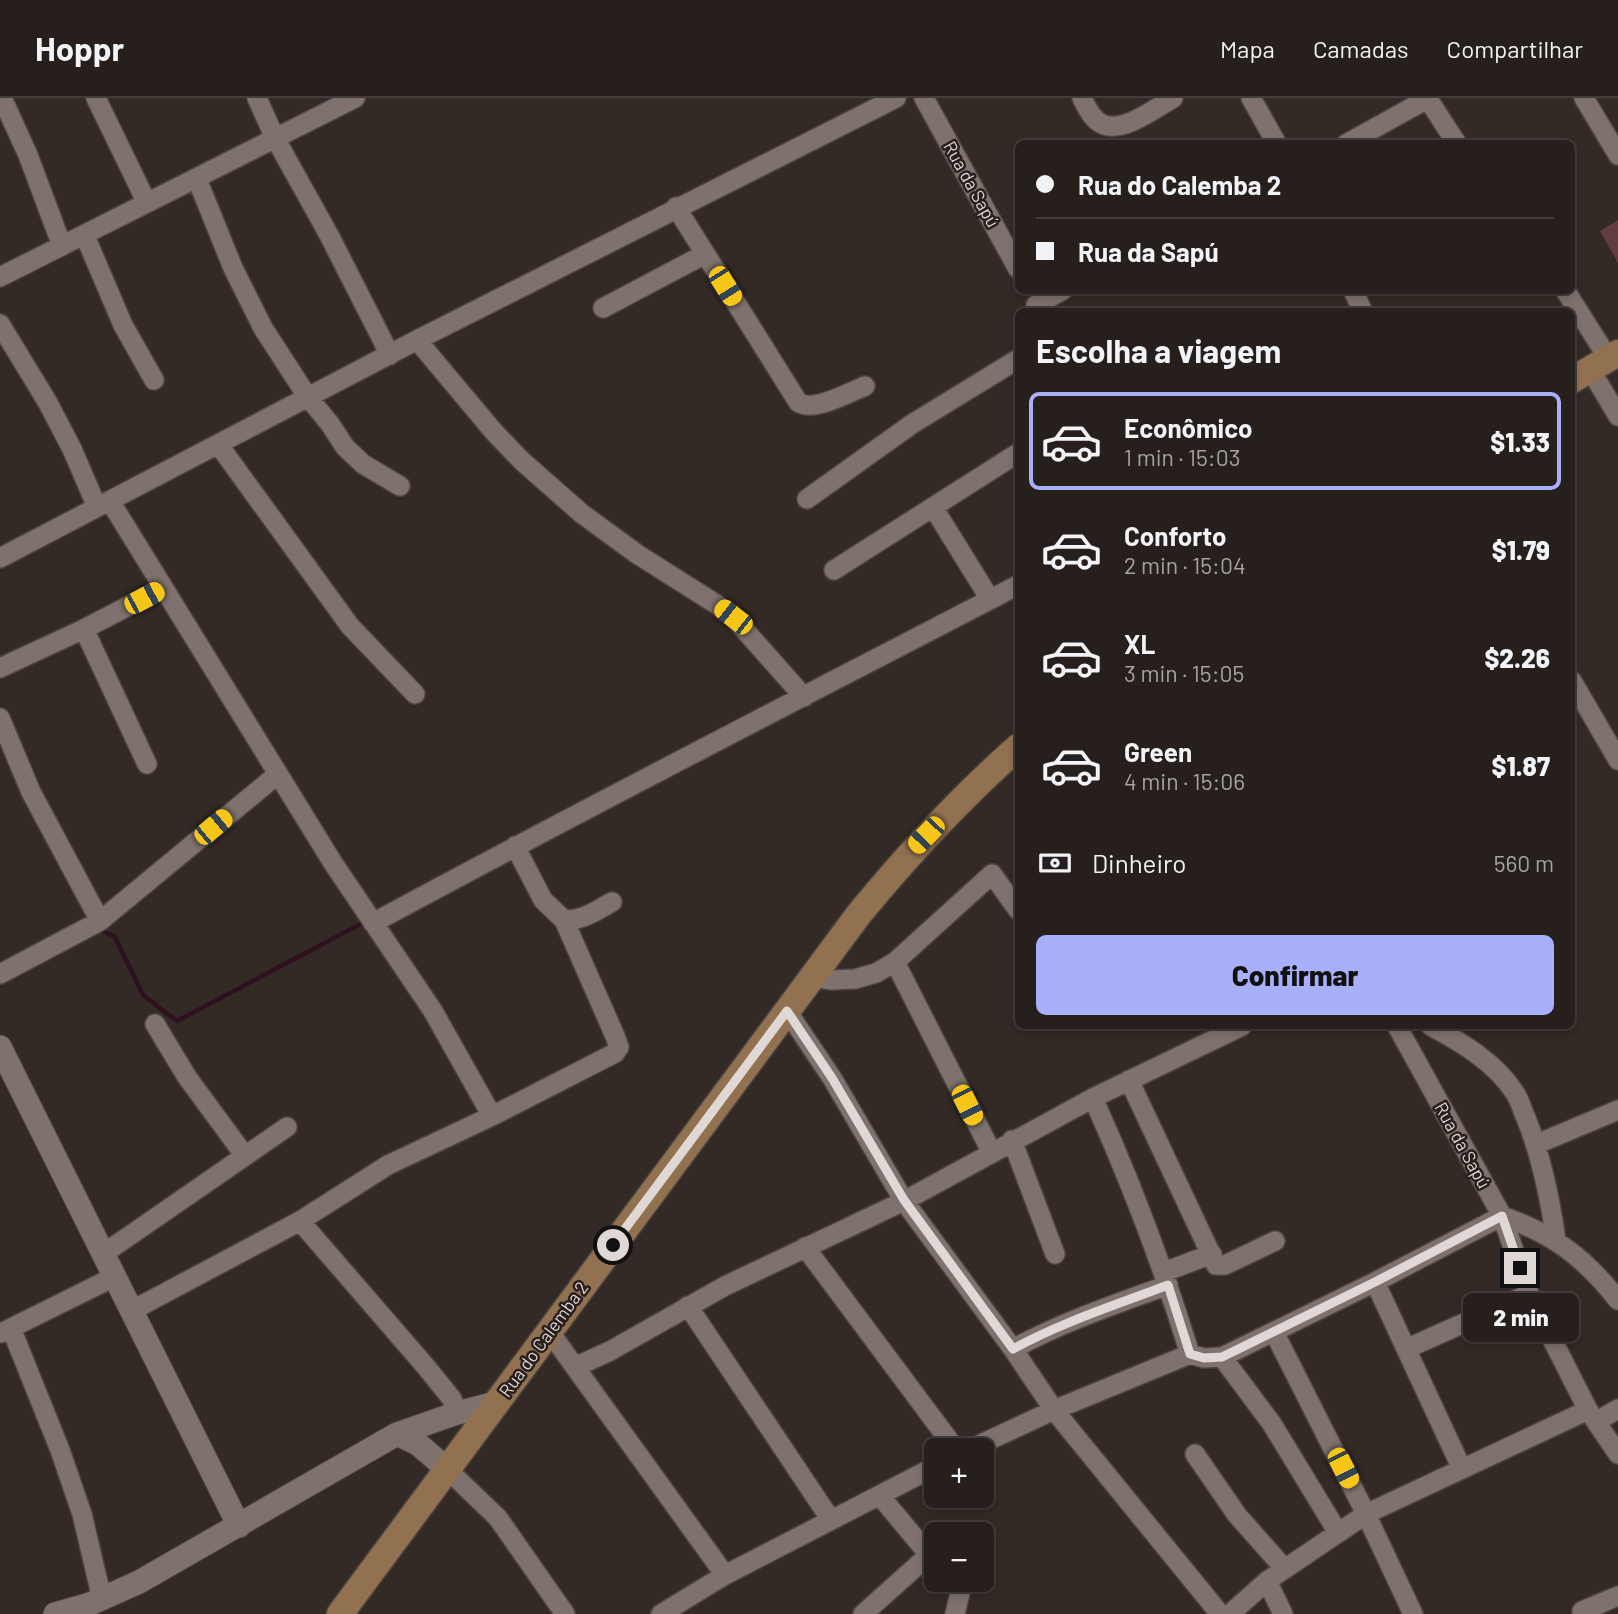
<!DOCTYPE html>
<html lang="pt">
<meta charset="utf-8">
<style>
:root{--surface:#261f1c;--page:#2e2725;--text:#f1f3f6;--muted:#a4a2a3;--line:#423d3b;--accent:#a8b0fc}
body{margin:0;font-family:Barlow,sans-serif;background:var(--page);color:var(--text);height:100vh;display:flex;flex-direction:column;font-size:26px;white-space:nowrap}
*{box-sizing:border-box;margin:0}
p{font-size:23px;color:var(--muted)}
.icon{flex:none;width:38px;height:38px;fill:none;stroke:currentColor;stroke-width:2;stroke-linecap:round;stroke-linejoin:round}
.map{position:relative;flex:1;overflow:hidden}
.panel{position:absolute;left:1015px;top:210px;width:560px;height:721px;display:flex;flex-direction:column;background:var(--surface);border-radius:10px;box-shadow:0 4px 10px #0003,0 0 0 2px var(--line)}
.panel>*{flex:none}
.banner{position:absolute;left:1015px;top:42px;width:560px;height:154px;border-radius:10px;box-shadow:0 4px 10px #0003,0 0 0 2px var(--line);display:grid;align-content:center;height:154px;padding:0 21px;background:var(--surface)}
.fabs{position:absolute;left:924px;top:1340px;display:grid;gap:14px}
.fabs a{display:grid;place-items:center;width:70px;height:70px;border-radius:10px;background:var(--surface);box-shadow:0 4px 10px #0003,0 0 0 2px var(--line);font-size:35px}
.end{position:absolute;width:32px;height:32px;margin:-16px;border:9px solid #dfd8d5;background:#111;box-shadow:0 0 0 4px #111}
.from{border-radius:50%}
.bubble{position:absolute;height:49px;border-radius:10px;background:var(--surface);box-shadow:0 4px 10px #0003,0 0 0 2px var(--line);font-size:23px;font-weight:800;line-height:49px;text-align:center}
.car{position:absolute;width:21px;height:42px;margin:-21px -10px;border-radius:9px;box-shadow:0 0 5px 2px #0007;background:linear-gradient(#f5c518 24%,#345 0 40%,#f5c518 0 76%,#345 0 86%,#f5c518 0)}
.banner b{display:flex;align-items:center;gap:24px;height:66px;font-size:26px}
.banner b+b{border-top:2px solid var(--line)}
.banner i{width:18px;height:18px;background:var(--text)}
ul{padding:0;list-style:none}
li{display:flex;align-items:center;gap:21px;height:98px;margin:0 14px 10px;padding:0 7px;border:4px solid transparent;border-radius:10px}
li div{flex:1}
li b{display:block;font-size:26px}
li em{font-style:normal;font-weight:800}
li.selected{border-color:var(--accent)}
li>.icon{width:63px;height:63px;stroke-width:1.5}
h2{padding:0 21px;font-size:32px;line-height:84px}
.pay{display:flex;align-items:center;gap:18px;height:77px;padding:0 21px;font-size:26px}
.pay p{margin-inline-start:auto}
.button{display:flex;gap:14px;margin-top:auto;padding:14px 21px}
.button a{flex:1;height:80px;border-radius:10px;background:var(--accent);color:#111;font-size:28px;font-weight:800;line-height:80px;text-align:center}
header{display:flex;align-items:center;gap:42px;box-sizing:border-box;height:98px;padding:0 35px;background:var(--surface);border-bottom:2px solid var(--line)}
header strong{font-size:33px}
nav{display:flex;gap:38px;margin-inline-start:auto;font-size:24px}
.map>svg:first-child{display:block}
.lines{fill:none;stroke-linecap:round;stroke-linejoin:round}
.stream{stroke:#2e111f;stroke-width:4.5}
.building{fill:#613c40}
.minor-casing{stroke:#4e4542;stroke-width:22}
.tertiary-casing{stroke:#4e4542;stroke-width:25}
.secondary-casing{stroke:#4e4542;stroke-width:29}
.minor{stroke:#7f726e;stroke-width:19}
.tertiary{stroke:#7f726e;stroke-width:23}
.secondary{stroke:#927151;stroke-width:26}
.route{stroke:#dfd8d5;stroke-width:9}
.labels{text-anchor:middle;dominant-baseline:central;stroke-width:5;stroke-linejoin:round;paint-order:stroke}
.street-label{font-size:18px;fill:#dfd8d5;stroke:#291f1c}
</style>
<header>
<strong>Hoppr</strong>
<nav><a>Mapa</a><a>Camadas</a><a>Compartilhar</a></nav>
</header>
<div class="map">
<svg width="1618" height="1516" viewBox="0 0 1618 1516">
<rect width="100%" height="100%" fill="#332925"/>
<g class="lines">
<path class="stream" d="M97 830 115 839 143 897 177 923 366 823"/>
</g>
<path class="building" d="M1618 122V165L1600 133Z"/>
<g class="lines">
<defs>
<path id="minor" d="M2 0 28 57 62 148
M96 0 147 105
M257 0 275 40 329 137 390 257
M924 0 1018 171
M1082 0C1087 10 1092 21 1102 26 1122 36 1156 10 1173 0
M1251 0 1277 46
M1584 0 1618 57
M1428 1 1457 46
M1346 46 1429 0
M197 81 233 170 263 230 307 298 330 326 345 349 363 366 400 388
M676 109 798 304C813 315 848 295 865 288
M85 138 123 227 154 282
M0 179 355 0
M1353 192 1363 214
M1565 192 1608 260
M1036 207 1063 192
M603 210 705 156
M0 226 48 305 72 351 97 409
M417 242 494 334 522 363 581 415 637 456 716 506 733 519 804 599
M1590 271 1618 318
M218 346 350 528 415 596
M807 401 912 326 1018 261
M110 403 333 765 433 913 492 1018
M933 409 990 501
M0 460 417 242 896 0
M834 472 1018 355
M84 531 147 666
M0 570 84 531 163 490
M1572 583 1618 662
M0 620 31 694 100 823
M515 748 543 802 564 822C582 823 596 813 612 804
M373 825C587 709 803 599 1018 487
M895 864 992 1055
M0 876 100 823 278 676
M812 879 832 882 855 881 876 875 895 864 992 776 1018 812
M787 913 832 980 904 1103 1013 1251 1054 1312 1220 1516
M155 926 187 979 245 1058
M1397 928 1502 1118 1529 1196 1588 1312 1618 1356
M1431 928C1461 944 1496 965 1515 995 1520 1002 1522 1012 1526 1020 1542 1060 1550 1100 1556 1142
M1129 982 1216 1167H1225L1275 1143
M1093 1000C1131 1084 1163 1169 1190 1256
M1012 1042 1055 1156
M1537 1046 1618 1012
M300 1123 427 1270 452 1301 457 1315
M805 1149 957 1353
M103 1156 287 1029
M1164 1174 1212 1156
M1375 1184 1462 1371
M688 1208 831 1422
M131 1213 300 1123 388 1067 492 1018 615 955 619 949 615 938 564 822
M11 1230 60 1352 82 1416 102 1501
M549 1233 725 1477
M1274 1234 1366 1416 1413 1516
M1 1235 114 1179
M1408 1250 1529 1196
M1013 1251C1062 1224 1116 1206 1168 1187
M1222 1259 1272 1326 1337 1433
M575 1269 610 1253 725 1188 904 1103 1093 1000 1242 928
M1597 1323 1618 1311
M966 1353 1054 1312 1190 1256 1204 1260 1222 1259 1375 1184 1502 1118C1553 1136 1584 1159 1618 1202
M1195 1356 1237 1417 1284 1470
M447 1371 498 1420 565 1516
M880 1398 936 1465
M953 1482 960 1495 955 1516
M1267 1483 1283 1516
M1582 1513 1618 1498
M661 1516 725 1477 936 1368
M863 1516 929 1457
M1230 1516 1267 1483 1366 1416 1588 1312"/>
<path id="tertiary" d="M0 949 239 1428
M397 1336 418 1346 447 1371
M55 1516 90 1506 139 1484 397 1336 457 1315 496 1305"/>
<path id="secondary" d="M1572 282 1618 255
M340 1516 859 816C910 754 958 702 1018 649"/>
</defs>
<use href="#minor" class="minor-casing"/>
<use href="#tertiary" class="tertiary-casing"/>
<use href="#secondary" class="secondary-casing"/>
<use href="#minor" class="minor"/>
<use href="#tertiary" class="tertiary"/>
<use href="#secondary" class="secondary"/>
</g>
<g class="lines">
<path class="route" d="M613 1147 787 913 832 980 904 1102 1013 1251C1062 1224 1116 1207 1168 1187L1190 1256 1204 1260 1222 1259 1375 1184 1502 1118 1520 1170"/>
</g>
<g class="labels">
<g class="street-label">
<text transform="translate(972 86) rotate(61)">Rua da Sapú</text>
<text transform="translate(1463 1047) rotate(61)">Rua da Sapú</text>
<text transform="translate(543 1241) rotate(-54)">Rua do Calemba 2</text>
</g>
</g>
</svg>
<div class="fabs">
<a>+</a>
<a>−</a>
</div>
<i class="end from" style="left:613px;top:1147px"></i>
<i class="end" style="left:1520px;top:1170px"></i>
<div class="bubble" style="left:1463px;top:1195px;width:116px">2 min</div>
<i class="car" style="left:725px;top:188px;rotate:148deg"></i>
<i class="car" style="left:144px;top:500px;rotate:62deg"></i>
<i class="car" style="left:733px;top:519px;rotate:308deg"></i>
<i class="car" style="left:213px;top:729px;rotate:50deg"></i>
<i class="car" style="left:926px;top:737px;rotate:224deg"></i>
<i class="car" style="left:967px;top:1007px;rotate:153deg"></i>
<i class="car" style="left:1343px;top:1370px;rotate:153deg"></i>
<div class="banner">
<b><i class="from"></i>Rua do Calemba 2</b>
<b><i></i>Rua da Sapú</b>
</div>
<section class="panel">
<h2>Escolha a viagem</h2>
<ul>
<li class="selected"><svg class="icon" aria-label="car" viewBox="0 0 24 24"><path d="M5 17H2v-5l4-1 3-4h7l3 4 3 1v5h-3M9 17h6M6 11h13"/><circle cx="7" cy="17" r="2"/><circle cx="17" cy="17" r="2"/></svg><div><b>Econômico</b><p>1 min · 15:03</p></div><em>$1.33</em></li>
<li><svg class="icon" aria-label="car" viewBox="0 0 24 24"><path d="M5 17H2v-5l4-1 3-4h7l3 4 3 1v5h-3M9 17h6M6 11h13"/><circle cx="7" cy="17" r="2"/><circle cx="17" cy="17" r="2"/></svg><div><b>Conforto</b><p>2 min · 15:04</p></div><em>$1.79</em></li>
<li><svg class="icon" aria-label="car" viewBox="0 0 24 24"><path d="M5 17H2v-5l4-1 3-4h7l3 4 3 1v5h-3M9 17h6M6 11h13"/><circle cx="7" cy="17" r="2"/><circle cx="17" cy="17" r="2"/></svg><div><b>XL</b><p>3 min · 15:05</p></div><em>$2.26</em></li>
<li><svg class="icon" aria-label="car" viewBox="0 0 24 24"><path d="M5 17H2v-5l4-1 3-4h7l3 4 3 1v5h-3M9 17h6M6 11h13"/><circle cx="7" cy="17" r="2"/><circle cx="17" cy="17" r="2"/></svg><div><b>Green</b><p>4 min · 15:06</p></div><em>$1.87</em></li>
</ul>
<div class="pay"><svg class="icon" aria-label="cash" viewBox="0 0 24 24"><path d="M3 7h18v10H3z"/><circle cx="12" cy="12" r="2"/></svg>Dinheiro<p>560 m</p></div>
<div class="button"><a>Confirmar</a></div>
</section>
</div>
